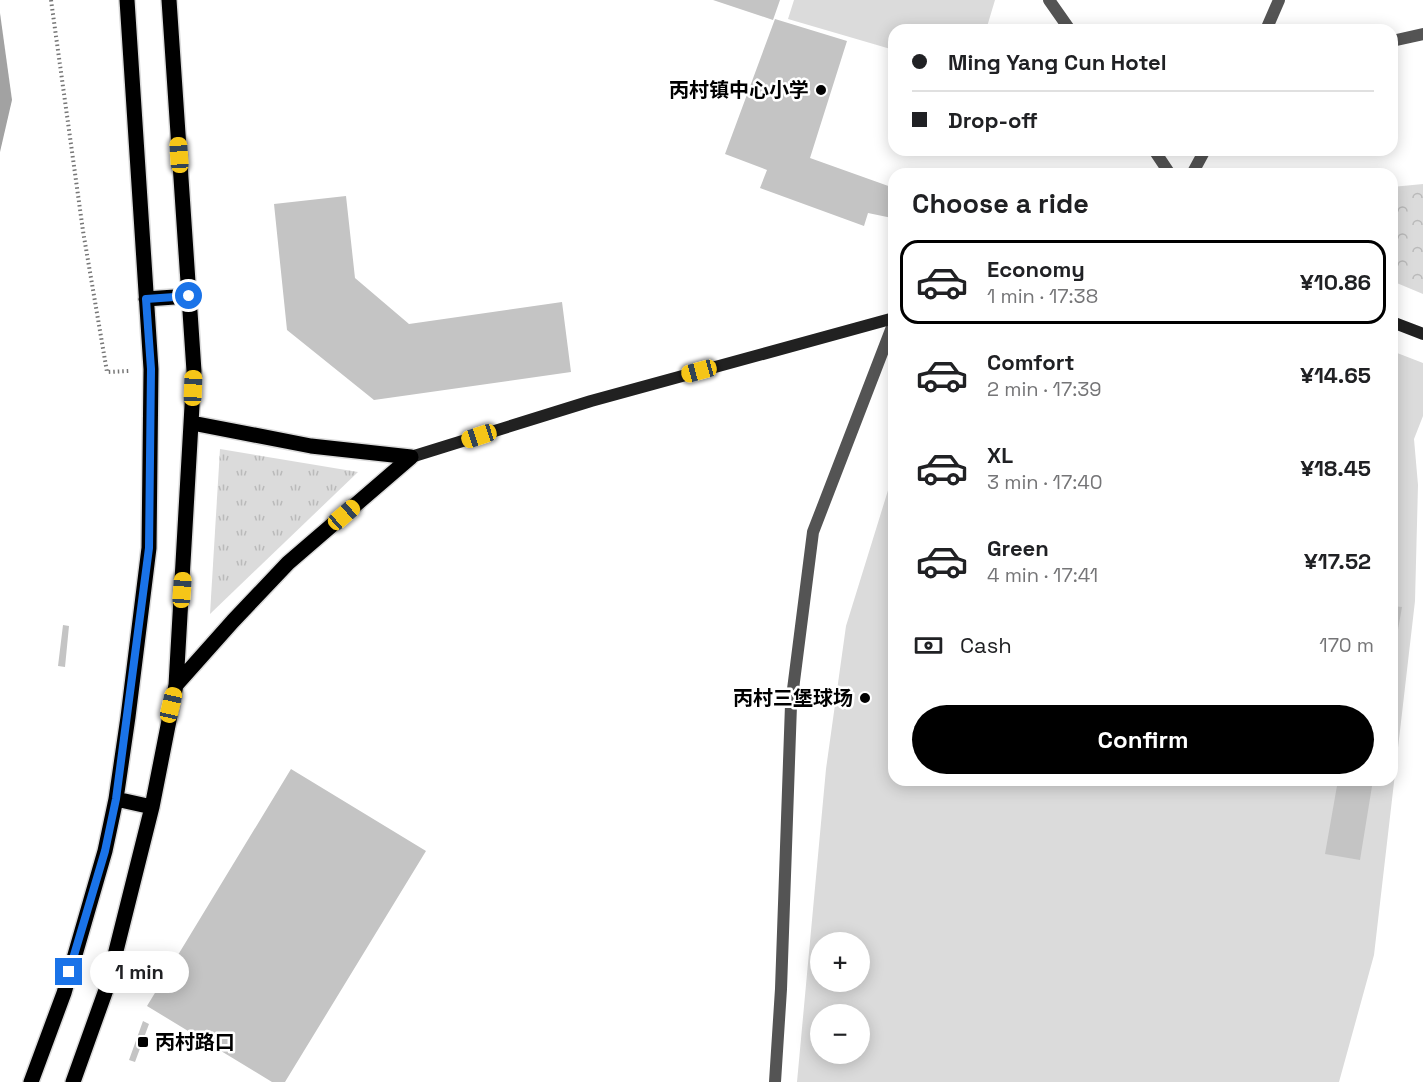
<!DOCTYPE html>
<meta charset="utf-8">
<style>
:root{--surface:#fff;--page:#f2f2f2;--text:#202124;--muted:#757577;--line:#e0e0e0;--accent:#000}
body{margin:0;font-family:"Space Grotesk","Noto Sans SC",sans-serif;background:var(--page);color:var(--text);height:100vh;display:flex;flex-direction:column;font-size:22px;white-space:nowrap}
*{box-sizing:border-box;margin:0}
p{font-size:20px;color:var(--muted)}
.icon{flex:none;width:33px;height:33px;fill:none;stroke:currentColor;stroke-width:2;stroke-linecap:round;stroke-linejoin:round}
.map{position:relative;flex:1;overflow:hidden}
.details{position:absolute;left:888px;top:168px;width:510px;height:618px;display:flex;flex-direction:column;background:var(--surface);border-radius:18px;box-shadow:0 3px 15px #0003}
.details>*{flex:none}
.guide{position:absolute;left:888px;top:24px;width:510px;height:132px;border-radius:18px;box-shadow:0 3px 15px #0003;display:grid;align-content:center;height:132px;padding:0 24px;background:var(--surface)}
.buttons{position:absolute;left:810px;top:932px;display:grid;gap:12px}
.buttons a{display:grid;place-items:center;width:60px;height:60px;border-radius:50%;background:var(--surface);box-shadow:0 3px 15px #0003;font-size:30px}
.end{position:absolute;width:27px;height:27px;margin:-14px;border:8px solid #1a73e8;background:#fff;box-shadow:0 0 0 3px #fff}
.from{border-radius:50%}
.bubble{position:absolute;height:42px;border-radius:21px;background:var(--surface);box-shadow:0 3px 15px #0003;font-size:20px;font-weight:800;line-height:42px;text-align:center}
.car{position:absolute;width:18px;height:36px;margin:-18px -9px;border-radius:8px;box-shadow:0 0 4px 2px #0007;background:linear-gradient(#f5c518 24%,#345 0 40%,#f5c518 0 76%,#345 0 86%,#f5c518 0)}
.guide b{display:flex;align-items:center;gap:21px;height:57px;font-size:22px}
.guide b+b{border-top:2px solid var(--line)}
.guide i{width:15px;height:15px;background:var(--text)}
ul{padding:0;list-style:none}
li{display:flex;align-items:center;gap:18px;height:84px;margin:0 12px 9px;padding:0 12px;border:3px solid transparent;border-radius:18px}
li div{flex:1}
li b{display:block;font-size:22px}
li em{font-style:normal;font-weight:800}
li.current{border-color:var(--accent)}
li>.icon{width:54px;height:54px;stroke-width:1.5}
h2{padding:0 24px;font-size:27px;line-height:72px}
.pay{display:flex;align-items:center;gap:15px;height:66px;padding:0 24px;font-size:22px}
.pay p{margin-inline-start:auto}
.cta{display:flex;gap:12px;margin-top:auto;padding:12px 24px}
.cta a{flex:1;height:69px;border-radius:36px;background:var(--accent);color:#fff;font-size:24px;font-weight:800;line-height:69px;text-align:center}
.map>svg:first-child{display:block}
.grass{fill:url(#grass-tufts)}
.park{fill:url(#park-crowns)}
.pitch{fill:#dbdbdb;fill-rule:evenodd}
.water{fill:#a2a2a2}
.building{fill:#c4c4c4}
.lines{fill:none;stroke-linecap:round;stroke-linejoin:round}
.primary-casing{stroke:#dbdbdb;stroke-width:18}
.path{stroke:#767676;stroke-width:4;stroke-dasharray:1.5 3;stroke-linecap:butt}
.street{stroke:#545454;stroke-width:12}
.secondary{stroke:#212121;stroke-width:12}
.primary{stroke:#000;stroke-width:15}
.route{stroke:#1a73e8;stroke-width:8}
.poi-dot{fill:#000;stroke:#fff;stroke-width:2}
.labels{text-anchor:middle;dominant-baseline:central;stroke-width:5;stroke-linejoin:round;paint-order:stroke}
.poi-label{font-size:20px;font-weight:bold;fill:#000;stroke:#fff;text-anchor:end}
</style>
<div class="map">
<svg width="1423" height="1082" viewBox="0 0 1423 1082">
<defs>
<pattern id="grass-tufts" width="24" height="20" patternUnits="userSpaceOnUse" patternTransform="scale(1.5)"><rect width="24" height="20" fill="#dbdbdb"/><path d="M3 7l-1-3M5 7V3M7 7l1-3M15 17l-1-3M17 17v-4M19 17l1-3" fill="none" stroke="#bababa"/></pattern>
<pattern id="park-crowns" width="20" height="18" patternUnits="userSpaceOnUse" patternTransform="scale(1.5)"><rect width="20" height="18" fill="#dbdbdb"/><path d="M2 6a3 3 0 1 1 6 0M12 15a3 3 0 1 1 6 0" fill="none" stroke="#bababa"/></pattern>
</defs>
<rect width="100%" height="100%" fill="#fff"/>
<path class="grass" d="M220 449 358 472 210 614Z"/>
<path class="park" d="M1423 184V294L1392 281V187Z"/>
<path class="pitch" d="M794 0H995L986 30H894V50L788 19Z
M1392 351 1423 363V416L1414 439 1418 485 1415 601 1374 955 1339 1082H797L826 769 846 626 894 471V780H1392ZM820 942H860V981H820ZM820 1014H860V1053H820Z"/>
<path class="water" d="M0 13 12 100 0 152Z"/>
<path class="building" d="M713 0H780L773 20Z
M775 19 847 41 810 158 894 188 892 218 868 213 864 226 760 188 767 170 725 154Z
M346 196 355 278 409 324 562 302 571 372 374 400 287 330 274 204Z
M1392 606 1402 607 1393 658H1392Z
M63 625 69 626 65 667 58 666Z
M291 769 426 851 285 1082H272L147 1006Z
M1338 780H1373L1360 860 1325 854Z
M143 1021 149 1024 135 1062 129 1060Z"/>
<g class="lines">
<defs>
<path id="primary" d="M146 299 189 296
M192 423 311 446 411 457
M176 685 233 621 288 563 411 457
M116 799 152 807
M31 1082 64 993 105 851 116 799 128 717 149 548 151 369 127 0
M73 1082 107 987 152 807 176 685 194 371 169 0"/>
</defs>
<use href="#primary" class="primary-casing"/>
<path class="path" d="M51 0 83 231 107 372 129 371"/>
<path class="street" d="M1049 0 1070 30
M1266 30 1279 0
M1392 41 1423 34
M1154 150 1170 174
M1192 174 1205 150
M775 1082 781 989 791 705 813 532 894 322"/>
<path class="secondary" d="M1392 322 1423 334
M411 457 591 401 894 318"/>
<use href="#primary" class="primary"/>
</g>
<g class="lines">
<path class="route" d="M69 972 105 851 116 799 149 548 151 369 146 299 189 296"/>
</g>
<g class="poi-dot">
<circle cx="821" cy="90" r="6"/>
<circle cx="865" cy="698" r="6"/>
<rect x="137" y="1036" width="12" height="12" rx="3"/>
</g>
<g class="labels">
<g class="poi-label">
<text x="809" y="90">丙村镇中心小学</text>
<text x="853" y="698">丙村三堡球场</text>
<text x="155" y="1042" text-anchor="start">丙村路口</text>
</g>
</g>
</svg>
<div class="buttons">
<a>+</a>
<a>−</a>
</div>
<i class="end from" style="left:189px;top:296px"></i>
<i class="end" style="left:69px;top:972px"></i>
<div class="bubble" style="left:90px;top:951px;width:99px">1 min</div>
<i class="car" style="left:179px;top:155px;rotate:356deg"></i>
<i class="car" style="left:699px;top:371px;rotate:255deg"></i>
<i class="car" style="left:193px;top:388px;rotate:2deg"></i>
<i class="car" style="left:479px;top:436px;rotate:252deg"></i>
<i class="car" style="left:344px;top:515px;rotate:49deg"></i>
<i class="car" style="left:182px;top:590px;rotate:4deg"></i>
<i class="car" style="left:171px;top:705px;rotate:13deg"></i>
<div class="guide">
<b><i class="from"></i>Ming Yang Cun Hotel</b>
<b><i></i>Drop-off</b>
</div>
<section class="details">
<h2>Choose a ride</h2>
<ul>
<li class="current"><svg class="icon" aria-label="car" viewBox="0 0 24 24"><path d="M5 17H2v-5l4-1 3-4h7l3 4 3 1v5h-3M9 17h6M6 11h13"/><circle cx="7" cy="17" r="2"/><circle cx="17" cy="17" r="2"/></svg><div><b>Economy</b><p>1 min · 17:38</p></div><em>¥10.86</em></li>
<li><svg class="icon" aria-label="car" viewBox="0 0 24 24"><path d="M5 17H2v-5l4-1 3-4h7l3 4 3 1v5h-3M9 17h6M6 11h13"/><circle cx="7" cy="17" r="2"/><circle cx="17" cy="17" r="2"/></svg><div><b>Comfort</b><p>2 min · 17:39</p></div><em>¥14.65</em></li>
<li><svg class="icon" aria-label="car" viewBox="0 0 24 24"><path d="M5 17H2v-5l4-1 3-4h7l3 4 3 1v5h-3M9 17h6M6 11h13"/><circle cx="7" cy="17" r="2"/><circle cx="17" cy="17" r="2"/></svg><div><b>XL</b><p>3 min · 17:40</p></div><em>¥18.45</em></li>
<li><svg class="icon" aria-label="car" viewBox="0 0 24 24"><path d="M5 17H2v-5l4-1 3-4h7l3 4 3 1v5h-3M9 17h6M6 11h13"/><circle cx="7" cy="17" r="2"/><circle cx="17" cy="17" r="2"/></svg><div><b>Green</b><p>4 min · 17:41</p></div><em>¥17.52</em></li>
</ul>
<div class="pay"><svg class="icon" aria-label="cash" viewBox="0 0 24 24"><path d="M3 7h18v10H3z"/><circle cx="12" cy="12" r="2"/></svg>Cash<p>170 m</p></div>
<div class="cta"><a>Confirm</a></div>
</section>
</div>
